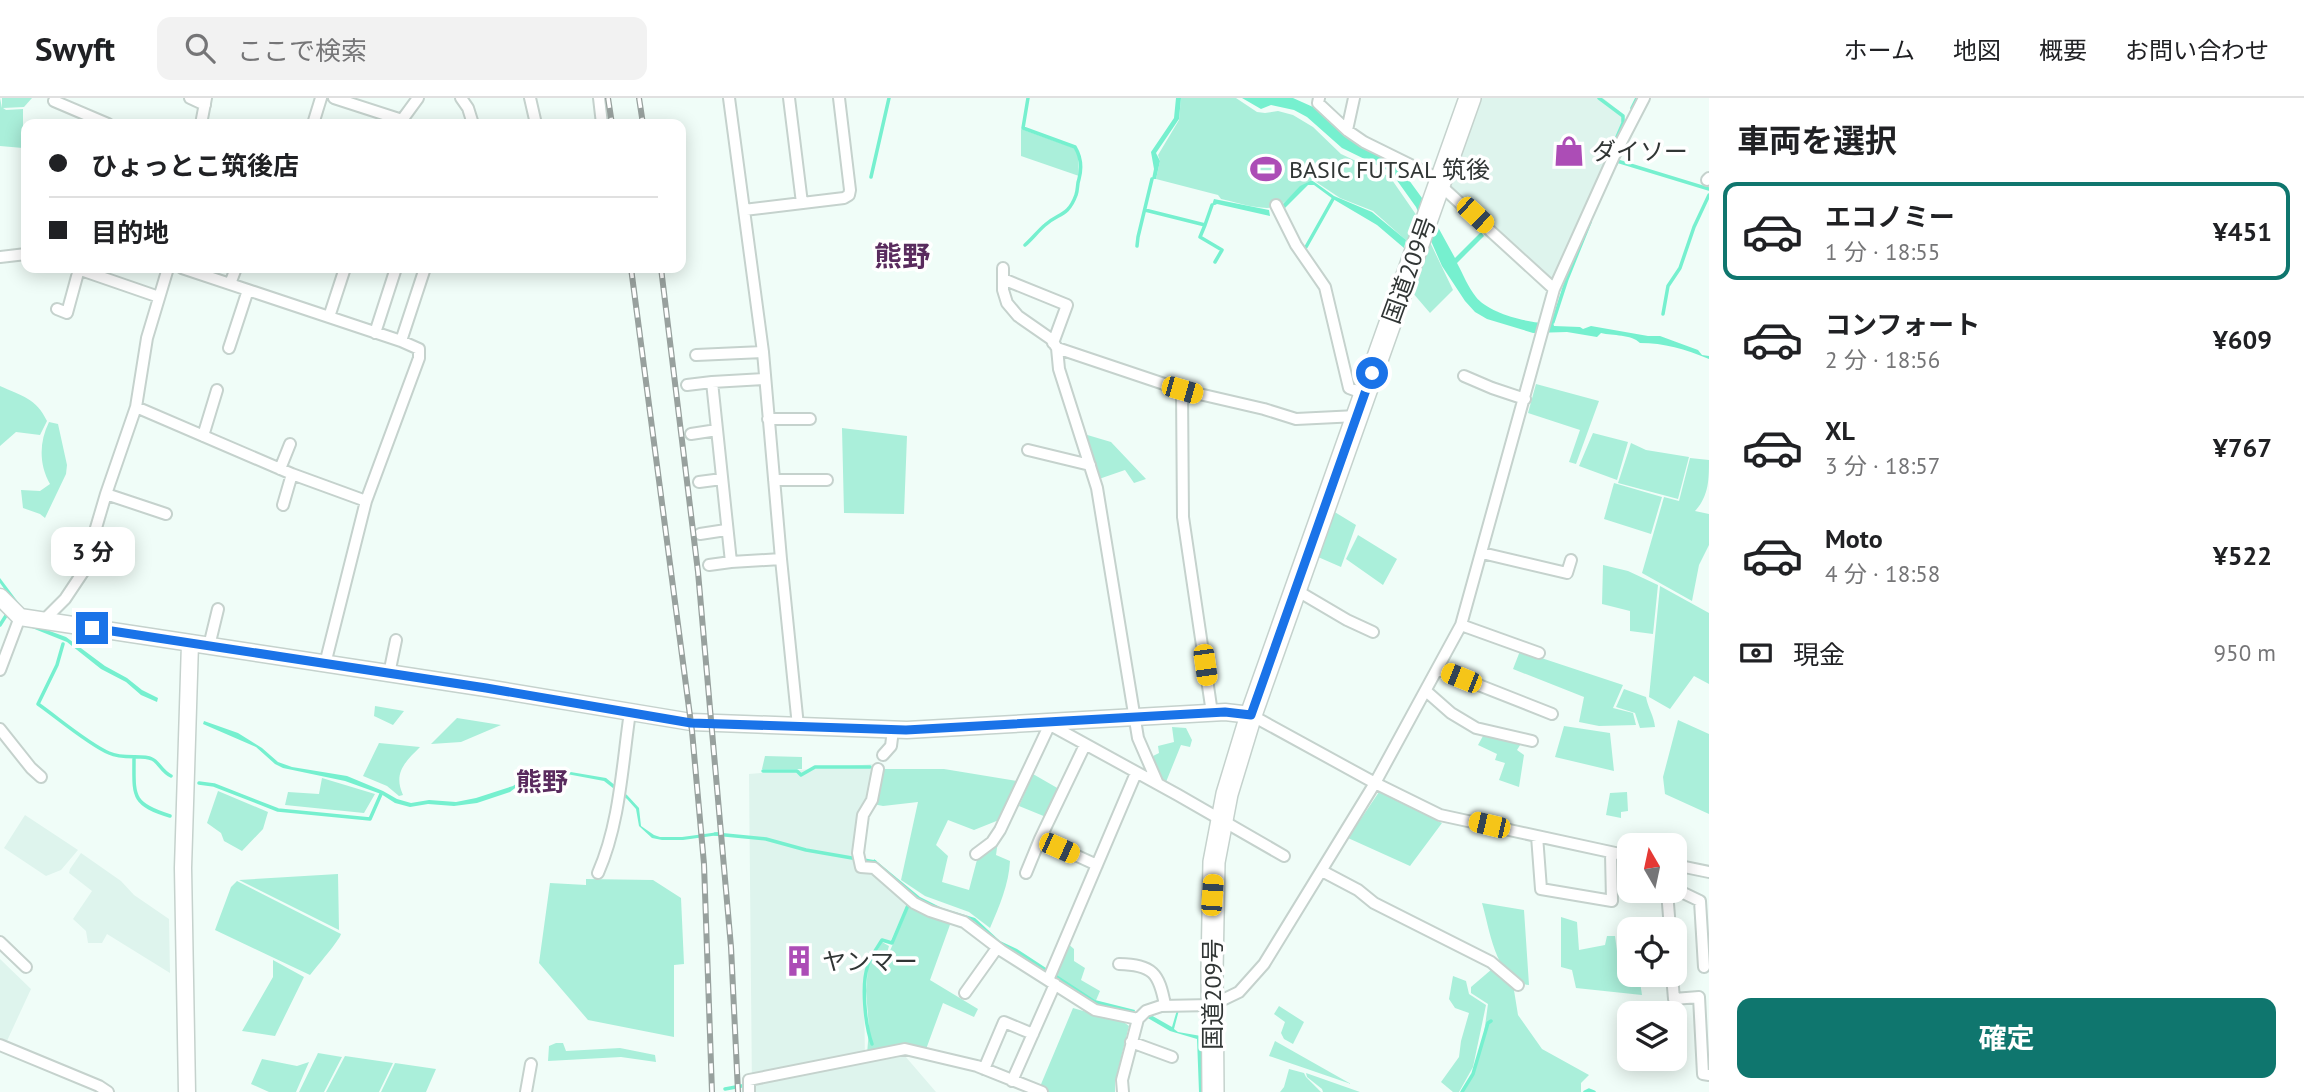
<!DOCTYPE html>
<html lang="ja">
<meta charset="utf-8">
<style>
:root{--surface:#fff;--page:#f2f2f2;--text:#202124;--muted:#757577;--line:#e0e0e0;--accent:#0f766e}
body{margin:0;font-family:"PT Sans","Noto Sans JP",sans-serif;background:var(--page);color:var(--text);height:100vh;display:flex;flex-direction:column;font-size:26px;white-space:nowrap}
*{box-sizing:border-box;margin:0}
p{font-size:23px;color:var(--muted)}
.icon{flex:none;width:38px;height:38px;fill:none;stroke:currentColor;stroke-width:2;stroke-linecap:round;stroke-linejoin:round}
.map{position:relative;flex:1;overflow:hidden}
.panel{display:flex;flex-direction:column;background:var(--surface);width:595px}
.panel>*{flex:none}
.top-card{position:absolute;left:21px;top:21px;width:665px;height:154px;border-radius:14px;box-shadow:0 4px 18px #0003;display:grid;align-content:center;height:154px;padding:0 28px;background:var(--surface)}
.needle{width:46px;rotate:351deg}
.tools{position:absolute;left:1617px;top:735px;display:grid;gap:14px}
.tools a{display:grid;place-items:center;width:70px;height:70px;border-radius:14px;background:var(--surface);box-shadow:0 4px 18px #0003;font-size:35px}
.end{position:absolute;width:32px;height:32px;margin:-16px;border:9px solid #1a73e8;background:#fff;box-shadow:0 0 0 4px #fff}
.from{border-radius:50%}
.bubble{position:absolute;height:49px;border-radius:14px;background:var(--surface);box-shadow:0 4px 18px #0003;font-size:23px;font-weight:700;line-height:49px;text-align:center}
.car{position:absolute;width:21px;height:42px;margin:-21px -10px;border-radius:9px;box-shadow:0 0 5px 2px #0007;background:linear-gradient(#f5c518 24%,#345 0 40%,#f5c518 0 76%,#345 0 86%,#f5c518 0)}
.top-card b{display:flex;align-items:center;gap:24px;height:66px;font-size:26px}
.top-card b+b{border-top:2px solid var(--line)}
.top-card i{width:18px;height:18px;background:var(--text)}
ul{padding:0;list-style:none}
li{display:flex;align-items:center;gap:21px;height:98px;margin:0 14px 10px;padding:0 14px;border:4px solid transparent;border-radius:14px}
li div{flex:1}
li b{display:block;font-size:26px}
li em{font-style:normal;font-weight:700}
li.current{border-color:var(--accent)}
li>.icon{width:63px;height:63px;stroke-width:1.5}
h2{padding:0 28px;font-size:32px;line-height:84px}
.pay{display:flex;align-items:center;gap:18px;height:77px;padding:0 28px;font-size:26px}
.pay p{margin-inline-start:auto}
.action{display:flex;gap:14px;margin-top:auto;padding:14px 28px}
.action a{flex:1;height:80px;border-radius:14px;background:var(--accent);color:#fff;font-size:28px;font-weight:700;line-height:80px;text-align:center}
header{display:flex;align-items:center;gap:42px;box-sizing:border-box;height:98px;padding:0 35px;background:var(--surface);border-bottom:2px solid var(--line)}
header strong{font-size:33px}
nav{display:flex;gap:38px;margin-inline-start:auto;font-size:24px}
.search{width:490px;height:63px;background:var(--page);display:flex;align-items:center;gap:18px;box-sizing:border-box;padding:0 24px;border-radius:14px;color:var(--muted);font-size:26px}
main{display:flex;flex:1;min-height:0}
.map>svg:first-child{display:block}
.built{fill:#def4ed}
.green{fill:#aaefda}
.water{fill:#76f0cf}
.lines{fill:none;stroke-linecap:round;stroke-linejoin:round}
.stream{stroke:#76f0cf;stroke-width:3.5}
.street-casing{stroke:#c5d2cd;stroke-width:14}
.secondary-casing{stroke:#c5d2cd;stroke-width:19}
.highway-casing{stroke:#c5d2cd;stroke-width:24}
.street{stroke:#fff;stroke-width:10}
.secondary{stroke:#fff;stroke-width:16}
.highway{stroke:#fff;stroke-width:21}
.rail-casing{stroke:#98a19e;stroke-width:6}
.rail{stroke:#fff;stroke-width:3.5;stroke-dasharray:10;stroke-linecap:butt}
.route{stroke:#1a73e8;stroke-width:9}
.labels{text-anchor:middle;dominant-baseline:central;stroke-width:7;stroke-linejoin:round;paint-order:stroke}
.poi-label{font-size:24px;fill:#313635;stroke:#fff;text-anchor:start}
.street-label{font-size:24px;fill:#313635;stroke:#fff}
.neighbourhood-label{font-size:26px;font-weight:bold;fill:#592b5e;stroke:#fff}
.quarter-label{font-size:28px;font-weight:bold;fill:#592b5e;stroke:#fff}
</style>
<header>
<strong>Swyft</strong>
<div class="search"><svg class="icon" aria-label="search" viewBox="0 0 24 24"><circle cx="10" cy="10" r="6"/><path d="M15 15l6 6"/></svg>ここで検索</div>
<nav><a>ホーム</a><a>地図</a><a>概要</a><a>お問い合わせ</a></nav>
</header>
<main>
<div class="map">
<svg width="1709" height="994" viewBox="0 0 1709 994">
<rect width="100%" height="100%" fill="#f0fdf8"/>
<path class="built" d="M1480 0H1603L1624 17 1625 25 1556 180 1549 181 1450 87V81Z
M874 666 871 695 854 757 908 805 890 844 881 841 866 868 864 888 865 965 905 958 936 994H752L749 676Z
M25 717 78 752 61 772 46 778 4 750Z
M81 755 121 783 134 797 169 821 170 875 107 836 102 845H88L86 833 73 821 92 793 69 775 70 771Z
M0 861 31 891 6 945 0 944Z"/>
<path class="green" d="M0 0 2 10V0H32L24 9 3 10 6 12 23 11V50L0 48Z
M1181 0H1236L1257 14 1265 15 1278 13 1293 17 1313 29 1341 56 1390 79 1417 118 1408 144 1373 113 1340 100 1313 82C1299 87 1293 98 1282 106 1269 116 1236 104 1221 101L1218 97 1156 81 1160 63 1158 57 1179 22Z
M1021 31 1074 50 1078 57 1079 78 1021 58Z
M1429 142 1453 192 1430 215 1412 194Z
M1536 286 1599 303 1576 366 1569 364 1580 332 1528 315Z
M0 288C22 298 36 300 47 323L40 337 16 334 0 348Z
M49 324 58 326 67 367 66 376 45 420 40 416 23 410 21 392 40 393 50 386C39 367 39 344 49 324Z
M842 330 907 338 904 416 844 415Z
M1593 335 1628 344 1617 382 1579 368Z
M1084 336 1111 344 1146 381 1134 385 1125 372 1099 381Z
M1631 345 1646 352 1689 359 1678 401 1618 385Z
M1690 360 1709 362C1709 381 1709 398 1695 413L1709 416V447L1699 467 1692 503 1642 475 1664 399 1679 403Z
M1614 385 1662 399 1651 436 1604 421Z
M1333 413 1356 427 1341 469 1318 459Z
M1358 437 1397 461 1383 487 1346 461Z
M1603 467 1628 473 1658 487 1653 536 1630 533V513L1602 506Z
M1660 488 1709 515V586L1694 578 1670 611 1649 599Z
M1520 553 1623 587 1613 610 1633 615 1636 627 1599 628 1579 624 1584 599 1513 571Z
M1624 591 1646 599C1648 610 1654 618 1655 629L1640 630 1635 615 1616 609Z
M375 608 404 613 393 627 374 618Z
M457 620 501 627 461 644 431 646Z
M1678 622 1709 636V716L1665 696 1663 679Z
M1564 628 1610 635 1614 673 1555 659Z
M1172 629 1186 630 1192 642 1190 649 1181 647 1166 684 1159 677 1153 658 1159 655 1158 648 1174 644Z
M1483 638 1519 641 1522 644 1517 652 1524 657 1519 689 1499 682 1505 665 1495 662 1497 656 1478 647Z
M379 645 420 649C405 664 393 675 403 697L399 698 387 688 363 678Z
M765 658 802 659V671H762Z
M884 671H944L1017 683 999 722 974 732 948 722 936 747 948 758 942 784 969 792 978 758 998 743 996 757 1010 763C1009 786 999 809 990 830L969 814 925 798 901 782 918 704 883 708 873 706Z
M1033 676 1059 691 1046 719 1019 708Z
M322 680 375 696 364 715 285 707 288 694 319 696Z
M218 693 268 714 263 731 242 753 224 743 221 735 207 725Z
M1379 694 1442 725 1410 768 1348 740Z
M1627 694 1628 713 1621 714V720L1606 717 1610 695Z
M338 776 339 832 239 782Z
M586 781 653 782 681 800 684 866 674 867V939L588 922 539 865 550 785 586 787Z
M237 783 341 836C339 843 317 868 310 877L215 832 231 789Z
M1482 805 1524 812 1529 887C1495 882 1490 832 1482 805Z
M910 806 951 824 930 882 978 911 974 919 943 905 925 954 867 957 869 930 866 893 868 869 882 844 889 848 883 869Z
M1561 819 1577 824 1579 852 1605 847 1607 838H1615L1617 853 1629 852V877H1639L1642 897 1576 890 1572 872 1561 869Z
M1066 844 1074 851V863L1085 870 1081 882 1100 893 1094 907 1051 881Z
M273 862 304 879 275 938 242 933 273 879Z
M1492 871 1513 886 1518 917 1542 951 1589 977 1581 985V994H1463C1481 972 1484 934 1488 906L1471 895V889Z
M1453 878 1466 883 1469 896 1486 907 1473 969 1459 994H1453L1441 984 1459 959 1461 943 1469 915 1455 910 1449 901Z
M1279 908 1304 924 1293 946 1284 941 1281 935 1285 924 1274 916Z
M1073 910 1125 925 1129 928 1115 984V994H1049L1039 991Z
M1275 943 1351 986 1269 958Z
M556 945H563L566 953 620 950 655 957 656 964 621 959 548 963 549 948Z
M318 955 342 959 324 994H299Z
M345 958 393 965 379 994H326Z
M262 961 297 968 309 964 296 994H269L251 986Z
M395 965 436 971 426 994H381Z
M1289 971 1304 975 1306 979 1321 994H1280L1284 989Z
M1306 975 1360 994H1323L1322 991 1307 979Z"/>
<path class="water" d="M1176 0H1181L1179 21 1156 55 1160 63 1156 81H1152L1154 71 1151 54 1174 20Z
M1242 0H1293L1322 13 1358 45 1398 67 1422 100 1455 160 1481 134 1484 138 1457 165C1463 176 1468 189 1476 199 1488 215 1534 228 1553 224L1554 228 1580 229 1583 231 1591 228 1648 238H1660L1698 252 1702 257 1709 258V261C1685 251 1664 245 1640 245 1631 236 1613 238 1601 235L1597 239 1567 234 1533 235 1487 221 1475 214 1465 203 1442 168 1416 109 1391 74 1342 50 1307 19 1294 12 1271 7 1261 11Z
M1310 83H1313L1334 98 1372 114 1406 142 1404 150 1377 127 1333 101 1314 87H1308L1284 111 1282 107 1300 88Z
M1214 101 1269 112 1270 118 1217 106 1215 107H1212Z
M0 480 36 528 66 539 105 568 127 580 142 592 158 600 157 604 141 597 126 584 101 571 67 544 32 530 0 485Z
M204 623 238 635 262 650 278 664 292 669 347 678 383 693 397 701 411 705 429 702 456 704 476 700 513 688 523 681 553 671 606 680 627 697 639 710 641 728 654 737 660 739H682L719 734V737L683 742H662L652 740 639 728 636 711 627 701 604 683 556 674 524 683 510 694 477 705 454 708 428 706 410 709 395 705 381 696 345 683 283 670 275 666 256 649 203 626Z
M874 761 920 799 942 810 975 820 1000 843 1017 851 1095 902 1135 912 1134 915 1102 908 1088 902 1012 852 999 846 975 824 967 820 946 815 920 803 873 766Z
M1177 912H1179L1174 931 1178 934 1201 938 1202 994H1199L1197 941 1170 933 1146 919 1149 916 1172 929Z"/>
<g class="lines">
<path class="stream" d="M1599 0 1623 18V25L1611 53
M1632 10 1637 0
M1616 66 1617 63 1709 91
M871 79 889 0
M1145 112 1205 127 1200 139 1222 152 1215 164
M1205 127 1212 107
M1025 147C1032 141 1038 133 1045 127 1058 115 1068 119 1076 97 1078 92 1077 86 1079 81 1082 70 1081 59 1075 49L1023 30 1028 0
M1137 148 1138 139 1152 81
M1306 149 1333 101
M1663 216 1668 188 1680 170 1694 129 1709 97
M1553 224 1567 181 1590 124
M0 527 7 516
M63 546 57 567 38 606C58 620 88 646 109 655 124 662 142 656 152 661 159 664 161 673 171 678
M134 661C134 698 131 706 170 718
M763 673H797L801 677 815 669H870
M199 685 214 687 278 712 370 721 381 696
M715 736 766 741 806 752 875 764
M872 946C865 927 861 886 868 867 871 858 877 850 882 842L892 845 909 805
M725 991 747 987
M1462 994 1473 976 1488 925 1491 923
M1585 994 1589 992 1594 994"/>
<defs>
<path id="street" d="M190 0 205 7
M334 0 402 22
M461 0 468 10 473 26
M530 0 536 26
M599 0 602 26
M729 0 763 254 781 461 798 628
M789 0 802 105
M1319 0 1318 5 1348 33 1364 44 1441 82
M54 3 108 26
M201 26 206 0
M313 26 321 0
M399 26 418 0
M1347 32 1354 0
M1707 82 1709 80
M1439 86 1554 191
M1276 107 1296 147 1325 189 1349 290 1365 296
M744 112 844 100 849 97 850 92 839 0
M0 159 26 156
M75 170 159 199
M182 170 401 243 419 251V260L366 403 325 566
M1003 170V192L1007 205 1018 218 1051 241 1057 250 1059 271 1097 390 1138 640 1158 686
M1003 181 1067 207 1053 245
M230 186 236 170
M57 211 67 215 79 171
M329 219 345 170
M375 235 396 170
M401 243 425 170
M229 250 248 192
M1057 250 1182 292 1264 311 1296 321 1357 318
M696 257 763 254
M1464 278 1492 290 1525 301
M765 281 712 284 731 464 781 461
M687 287 712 284
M1182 292 1183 419 1212 615
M136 309 292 376 366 403
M768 321H810
M691 336 717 332
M203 338 217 292
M1028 352 1090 367
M280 371 290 346
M774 382H827
M699 384 722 381
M106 396 166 416
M283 407 292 376
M700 436 726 432
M1482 455 1567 475 1571 462
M709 467 731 464
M1296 492 1347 522 1373 534
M44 522 65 501 83 474 106 396 136 309 147 240 168 170
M1461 527 1539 555
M209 548 218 511
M1438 571 1552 616
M0 572 20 519
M389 576 396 542
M1426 593 1451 615 1476 630 1532 643
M1251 617 1375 685 1440 717 1629 758
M1045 624 1178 697 1284 758
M0 631 31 670 41 679
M883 657 891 648 893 632
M878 671 872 702 863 717 858 755 861 769 874 770 914 805 930 813 964 824 1002 853 1095 912 1138 921
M1537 738 1541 791 1612 803 1611 755
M1040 741 1085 647
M976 756 992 744 1000 732 1049 628
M1675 767 1709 774
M1322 773 1358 792 1374 805 1491 864 1518 887
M598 775C620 725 622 668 630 614
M1026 775 1040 741 1097 767
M1675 791 1700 803 1704 869
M1667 793 1670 831
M0 844 26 869
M1119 866C1153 867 1159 875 1165 907
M1672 877 1674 901 1699 899 1703 976 1709 977
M1048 882 1136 675
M965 895 997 850
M1131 944 1172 959
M0 947 99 988 108 994
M984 971 1004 924 1033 936
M1012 983 1055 886
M526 994 531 966
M749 994V982L905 951 977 968 1042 994
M1123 994 1122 982 1138 921 1146 913 1161 908 1212 907 1239 894 1264 866 1375 685 1461 527 1554 191 1614 58 1644 0"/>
<path id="secondary" d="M0 499 20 519 486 590 691 624 907 632 1225 614 1251 617
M187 994 183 770 190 545"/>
<path id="highway" d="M1213 994 1212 873 1214 764 1227 696 1251 617 1470 0"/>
</defs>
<use href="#street" class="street-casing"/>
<use href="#secondary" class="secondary-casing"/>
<use href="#highway" class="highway-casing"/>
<use href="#street" class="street"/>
<use href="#secondary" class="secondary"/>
<use href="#highway" class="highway"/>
<defs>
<path id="rail" d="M608 0 612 26
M639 0 643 26
M631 170 692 633 704 766 712 994
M661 170 698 474 731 849 738 994"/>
</defs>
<use href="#rail" class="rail-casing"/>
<use href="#rail" class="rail"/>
</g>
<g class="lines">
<path class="route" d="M92 530 486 590 691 625 906 632 1225 614 1251 617 1372 275"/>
</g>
<defs>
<symbol id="shop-bare" viewBox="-9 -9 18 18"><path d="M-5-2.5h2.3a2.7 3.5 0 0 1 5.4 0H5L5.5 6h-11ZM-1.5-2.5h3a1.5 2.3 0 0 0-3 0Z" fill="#ac4db6" stroke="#fff" stroke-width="2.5" paint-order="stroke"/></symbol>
<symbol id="stadium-bare" viewBox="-9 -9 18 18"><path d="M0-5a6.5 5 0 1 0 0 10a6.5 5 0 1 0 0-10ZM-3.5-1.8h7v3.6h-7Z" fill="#ac4db6" stroke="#fff" stroke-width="2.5" paint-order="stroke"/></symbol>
<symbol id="building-bare" viewBox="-9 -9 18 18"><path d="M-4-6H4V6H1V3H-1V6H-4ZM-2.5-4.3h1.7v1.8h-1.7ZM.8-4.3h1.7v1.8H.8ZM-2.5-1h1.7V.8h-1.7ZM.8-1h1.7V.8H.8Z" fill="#ac4db6" stroke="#fff" stroke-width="2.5" paint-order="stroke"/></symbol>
</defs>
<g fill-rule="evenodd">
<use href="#shop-bare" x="1547" y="31" width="44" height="44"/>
<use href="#stadium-bare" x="1244" y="49" width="44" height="44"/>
<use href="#building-bare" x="777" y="841" width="44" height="44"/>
</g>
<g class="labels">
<g class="poi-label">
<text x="1592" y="53">ダイソー</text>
<text x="1289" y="71">BASIC FUTSAL 筑後</text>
<text x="822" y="863">ヤンマー</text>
</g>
<g class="street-label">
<text transform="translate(1409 172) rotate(-70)">国道209号</text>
<text transform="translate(1212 896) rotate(-90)">国道209号</text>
</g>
<g class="neighbourhood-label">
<text x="542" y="683">熊野</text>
</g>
<g class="quarter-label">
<text x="902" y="157">熊野</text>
</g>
</g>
</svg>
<div class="tools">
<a><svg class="needle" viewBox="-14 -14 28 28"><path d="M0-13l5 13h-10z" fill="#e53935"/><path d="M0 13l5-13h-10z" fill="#757577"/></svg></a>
<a><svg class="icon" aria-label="locate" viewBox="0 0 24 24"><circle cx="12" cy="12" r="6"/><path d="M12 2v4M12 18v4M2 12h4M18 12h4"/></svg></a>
<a><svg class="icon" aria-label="layers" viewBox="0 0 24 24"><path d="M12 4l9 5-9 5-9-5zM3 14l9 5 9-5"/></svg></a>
</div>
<i class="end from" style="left:1372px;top:275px"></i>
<i class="end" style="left:92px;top:530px"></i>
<div class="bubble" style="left:51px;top:429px;width:84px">3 分</div>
<i class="car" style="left:1475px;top:117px;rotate:133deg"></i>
<i class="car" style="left:1182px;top:292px;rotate:106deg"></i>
<i class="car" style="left:1205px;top:567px;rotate:172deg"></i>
<i class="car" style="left:1461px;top:580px;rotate:292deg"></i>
<i class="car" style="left:1489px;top:727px;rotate:283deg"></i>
<i class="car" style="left:1059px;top:750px;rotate:114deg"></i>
<i class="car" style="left:1212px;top:797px;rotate:4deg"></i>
<div class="top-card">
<b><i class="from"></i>ひょっとこ筑後店</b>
<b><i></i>目的地</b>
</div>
</div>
<section class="panel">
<h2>車両を選択</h2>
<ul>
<li class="current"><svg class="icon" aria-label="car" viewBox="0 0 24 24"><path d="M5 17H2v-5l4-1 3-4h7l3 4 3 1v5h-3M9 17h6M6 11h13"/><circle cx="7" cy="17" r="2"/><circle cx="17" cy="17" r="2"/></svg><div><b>エコノミー</b><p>1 分 · 18:55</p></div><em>¥451</em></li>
<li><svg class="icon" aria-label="car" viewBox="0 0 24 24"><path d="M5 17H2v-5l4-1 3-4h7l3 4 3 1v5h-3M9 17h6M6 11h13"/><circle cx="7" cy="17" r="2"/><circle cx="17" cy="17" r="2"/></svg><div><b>コンフォート</b><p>2 分 · 18:56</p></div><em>¥609</em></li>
<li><svg class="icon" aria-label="car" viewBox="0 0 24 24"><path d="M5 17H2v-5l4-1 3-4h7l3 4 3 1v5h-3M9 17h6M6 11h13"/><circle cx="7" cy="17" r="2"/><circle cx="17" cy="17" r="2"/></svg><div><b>XL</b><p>3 分 · 18:57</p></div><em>¥767</em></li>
<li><svg class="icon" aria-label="car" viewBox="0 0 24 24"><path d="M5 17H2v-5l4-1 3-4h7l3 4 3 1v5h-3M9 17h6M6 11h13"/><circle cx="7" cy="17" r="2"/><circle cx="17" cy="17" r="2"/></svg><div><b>Moto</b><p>4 分 · 18:58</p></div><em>¥522</em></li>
</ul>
<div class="pay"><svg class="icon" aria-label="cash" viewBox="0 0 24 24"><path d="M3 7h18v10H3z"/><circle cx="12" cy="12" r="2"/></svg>現金<p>950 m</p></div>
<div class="action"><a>確定</a></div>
</section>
</main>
